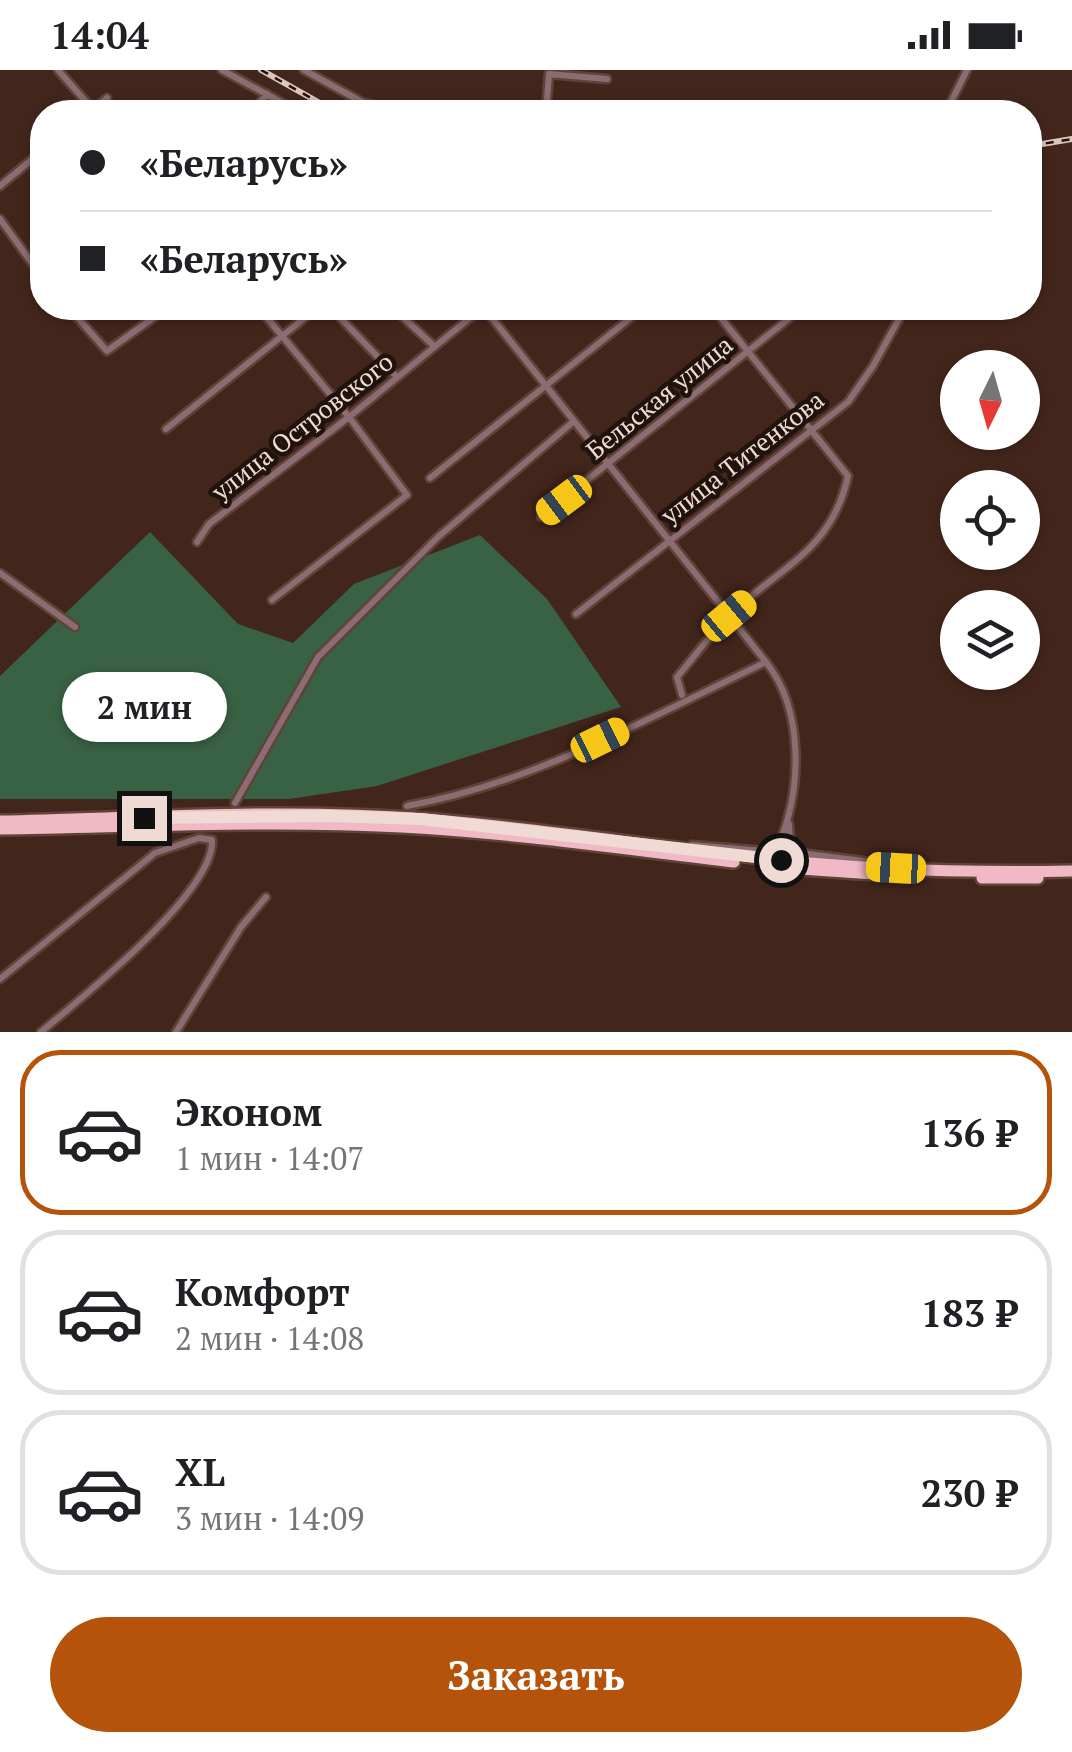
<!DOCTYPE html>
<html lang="ru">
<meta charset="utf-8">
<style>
:root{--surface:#fff;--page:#f2f2f2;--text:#202124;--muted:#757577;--line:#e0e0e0;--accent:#b45309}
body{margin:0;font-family:"PT Serif",serif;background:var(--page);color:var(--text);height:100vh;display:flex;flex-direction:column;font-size:38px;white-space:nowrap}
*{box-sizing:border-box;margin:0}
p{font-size:32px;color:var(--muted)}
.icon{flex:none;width:55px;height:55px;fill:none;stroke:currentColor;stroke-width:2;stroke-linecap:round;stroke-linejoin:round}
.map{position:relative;height:962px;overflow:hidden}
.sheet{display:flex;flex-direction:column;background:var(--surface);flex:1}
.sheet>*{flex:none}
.banner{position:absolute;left:30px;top:30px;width:1012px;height:220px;border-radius:40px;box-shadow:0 2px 8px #0004;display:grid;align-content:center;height:220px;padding:0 50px;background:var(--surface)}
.needle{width:65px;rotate:185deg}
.controls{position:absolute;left:940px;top:280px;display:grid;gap:20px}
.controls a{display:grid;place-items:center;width:100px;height:100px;border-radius:50%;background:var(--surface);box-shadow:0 2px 8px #0004;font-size:50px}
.end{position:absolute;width:45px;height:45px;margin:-22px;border:12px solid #efdbd3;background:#111;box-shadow:0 0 0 5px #111}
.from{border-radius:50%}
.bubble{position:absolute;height:70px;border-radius:35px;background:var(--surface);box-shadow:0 2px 8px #0004;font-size:32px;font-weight:700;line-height:70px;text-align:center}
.car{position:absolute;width:30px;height:60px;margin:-30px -15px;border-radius:12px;box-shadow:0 0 8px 2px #0007;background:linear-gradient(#f5c518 24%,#345 0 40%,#f5c518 0 76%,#345 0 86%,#f5c518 0)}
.banner b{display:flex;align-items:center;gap:35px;height:95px;font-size:38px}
.banner b+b{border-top:2px solid var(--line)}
.banner i{width:25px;height:25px;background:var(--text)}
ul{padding:18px 0 0;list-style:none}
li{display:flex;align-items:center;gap:30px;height:165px;margin:0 20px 15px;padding:0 30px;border:5px solid var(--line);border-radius:40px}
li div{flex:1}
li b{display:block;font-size:38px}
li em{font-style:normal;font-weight:700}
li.active{border-color:var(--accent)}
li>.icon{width:90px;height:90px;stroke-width:1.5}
.primary-button{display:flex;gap:20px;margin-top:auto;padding:20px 50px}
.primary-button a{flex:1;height:115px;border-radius:60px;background:var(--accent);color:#fff;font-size:40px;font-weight:700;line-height:115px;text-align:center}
.status{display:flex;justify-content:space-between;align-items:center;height:70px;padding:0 50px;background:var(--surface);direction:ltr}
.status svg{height:28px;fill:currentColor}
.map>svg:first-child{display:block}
.green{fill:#396144}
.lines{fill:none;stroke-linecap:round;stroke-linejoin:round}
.minor-casing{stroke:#5f4338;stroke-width:11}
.trunk-casing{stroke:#5f4338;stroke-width:16}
.minor{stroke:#8b6c72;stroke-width:6}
.trunk{stroke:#f1b9c5;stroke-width:11}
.rail-casing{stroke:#dbc6bd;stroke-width:6}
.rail{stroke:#20130e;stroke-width:2.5;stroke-dasharray:8;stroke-linecap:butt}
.route{stroke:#efdbd3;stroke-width:12}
.labels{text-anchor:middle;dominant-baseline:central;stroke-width:9;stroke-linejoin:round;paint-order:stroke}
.street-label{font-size:25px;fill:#efdbd3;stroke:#20130e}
</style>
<div class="status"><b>14:04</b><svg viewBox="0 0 49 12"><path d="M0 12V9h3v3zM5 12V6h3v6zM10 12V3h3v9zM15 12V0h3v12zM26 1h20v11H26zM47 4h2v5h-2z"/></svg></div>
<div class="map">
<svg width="1072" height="962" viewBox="0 0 1072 962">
<rect width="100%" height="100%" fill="#43261b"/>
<path class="green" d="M150 462 238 554 293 573 354 514 480 465 547 529 621 637 377 716 289 729H0V606Z"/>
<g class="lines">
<defs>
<path id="minor" d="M58 0 95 42
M222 0 299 42
M304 0 362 32 401 42
M91 42 107 28
M252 42 267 24
M546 42 549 4 607 9
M946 42 967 0
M0 116 42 81
M0 149 42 207
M69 238 107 281 167 238
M259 238 349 347 407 425 272 530
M331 238 397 307
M393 238 434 276
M484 238 766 592C804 640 802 718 779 774L765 781 692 775
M166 359 317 238
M430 408 643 238
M541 447 802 238
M197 472 209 454 349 347 482 238
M0 503 75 557
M576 544 848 332 873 296 905 238
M682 625 677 607C694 587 710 565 728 547 778 497 831 483 848 406L713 238
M235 733 318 587 438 467 574 351
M407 736C534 713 650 647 766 592
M789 754 790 771 800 783 879 793
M0 909 155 783 199 768 212 770C215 822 80 929 41 962
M176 962 241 857 266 827"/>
<path id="trunk" d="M0 751C141 748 283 738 424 749 537 758 649 776 762 788 864 800 969 803 1072 801
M0 759C134 757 268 750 402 757 513 763 623 779 734 792
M772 797 903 806
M982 808H1038"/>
</defs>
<use href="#minor" class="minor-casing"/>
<use href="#trunk" class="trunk-casing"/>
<use href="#minor" class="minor"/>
<use href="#trunk" class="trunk"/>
<defs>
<path id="rail" d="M261 0 336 42
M1030 76 1072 69"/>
</defs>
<use href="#rail" class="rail-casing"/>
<use href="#rail" class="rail"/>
</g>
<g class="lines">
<path class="route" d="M144 748 330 746 421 749 781 790"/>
</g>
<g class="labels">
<g class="street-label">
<text transform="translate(659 327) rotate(-39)">Бельская улица</text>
<text transform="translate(302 356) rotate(-38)">улица Островского</text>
<text transform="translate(742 387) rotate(-38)">улица Титенкова</text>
</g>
</g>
</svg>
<div class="controls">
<a><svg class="needle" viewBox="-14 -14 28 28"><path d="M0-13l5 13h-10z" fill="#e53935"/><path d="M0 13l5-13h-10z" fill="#757577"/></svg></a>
<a><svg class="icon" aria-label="locate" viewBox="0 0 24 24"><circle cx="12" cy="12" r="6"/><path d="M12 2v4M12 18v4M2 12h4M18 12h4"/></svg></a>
<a><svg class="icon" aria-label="layers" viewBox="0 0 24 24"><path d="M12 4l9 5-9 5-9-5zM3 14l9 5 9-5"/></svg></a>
</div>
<i class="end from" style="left:781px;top:790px"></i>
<i class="end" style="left:144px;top:748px"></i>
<div class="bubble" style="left:62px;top:602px;width:165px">2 мин</div>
<i class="car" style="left:564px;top:430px;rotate:233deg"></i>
<i class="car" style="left:729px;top:546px;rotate:50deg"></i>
<i class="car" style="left:600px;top:670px;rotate:64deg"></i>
<i class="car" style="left:896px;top:798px;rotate:273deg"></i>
<div class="banner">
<b><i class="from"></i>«Беларусь»</b>
<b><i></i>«Беларусь»</b>
</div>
</div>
<section class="sheet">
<ul>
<li class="active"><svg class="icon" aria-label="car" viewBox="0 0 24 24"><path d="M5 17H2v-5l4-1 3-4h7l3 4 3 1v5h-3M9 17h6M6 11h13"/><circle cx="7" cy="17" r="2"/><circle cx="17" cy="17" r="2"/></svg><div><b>Эконом</b><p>1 мин · 14:07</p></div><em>136 ₽</em></li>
<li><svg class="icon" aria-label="car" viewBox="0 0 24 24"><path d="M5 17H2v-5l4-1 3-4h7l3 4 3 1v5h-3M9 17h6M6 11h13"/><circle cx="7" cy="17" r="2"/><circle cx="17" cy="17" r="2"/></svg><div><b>Комфорт</b><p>2 мин · 14:08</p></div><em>183 ₽</em></li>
<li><svg class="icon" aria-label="car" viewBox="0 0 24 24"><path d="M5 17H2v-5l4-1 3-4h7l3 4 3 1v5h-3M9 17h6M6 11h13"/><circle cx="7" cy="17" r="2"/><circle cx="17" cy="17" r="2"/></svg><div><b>XL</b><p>3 мин · 14:09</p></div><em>230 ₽</em></li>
</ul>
<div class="primary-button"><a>Заказать</a></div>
</section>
